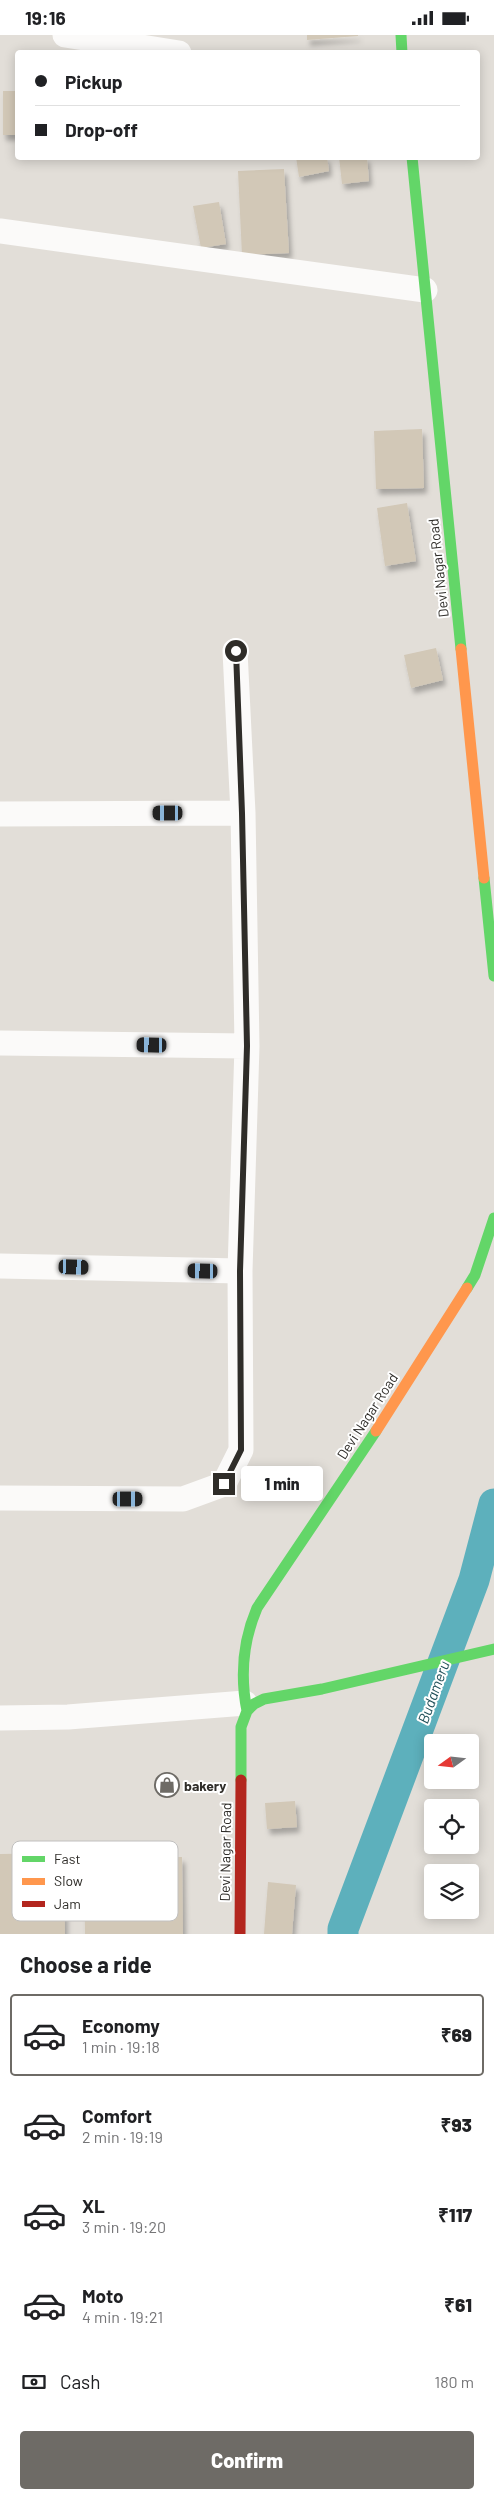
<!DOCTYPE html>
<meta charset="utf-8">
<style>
:root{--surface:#fff;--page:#f6f6f6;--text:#202124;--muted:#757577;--line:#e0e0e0;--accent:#6e6b66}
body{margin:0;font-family:Barlow,sans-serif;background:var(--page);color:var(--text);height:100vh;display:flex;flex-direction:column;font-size:19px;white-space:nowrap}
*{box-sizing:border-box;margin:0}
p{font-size:16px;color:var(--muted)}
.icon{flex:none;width:28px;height:28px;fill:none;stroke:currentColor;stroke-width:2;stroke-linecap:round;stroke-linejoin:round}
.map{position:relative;height:1899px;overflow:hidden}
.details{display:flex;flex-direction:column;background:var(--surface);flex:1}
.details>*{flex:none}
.hud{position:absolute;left:15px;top:15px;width:465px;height:110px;border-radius:5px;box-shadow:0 2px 12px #0003;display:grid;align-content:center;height:110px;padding:0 20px;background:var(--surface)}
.needle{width:32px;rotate:255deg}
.buttons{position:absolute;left:424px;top:1699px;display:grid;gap:10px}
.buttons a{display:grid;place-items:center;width:55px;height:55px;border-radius:5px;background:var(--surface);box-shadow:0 2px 12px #0003;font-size:25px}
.end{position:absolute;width:22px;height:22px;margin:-11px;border:6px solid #2f2d29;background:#fff;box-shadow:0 0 0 2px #fff}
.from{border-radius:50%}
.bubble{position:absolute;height:35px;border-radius:5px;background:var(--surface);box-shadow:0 2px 12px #0003;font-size:16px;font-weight:800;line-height:35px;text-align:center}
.car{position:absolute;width:15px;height:30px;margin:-15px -8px;border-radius:6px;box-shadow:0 0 4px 1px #0007;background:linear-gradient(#222 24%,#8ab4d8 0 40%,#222 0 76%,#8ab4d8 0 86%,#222 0)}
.hud b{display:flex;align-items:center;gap:18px;height:48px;font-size:19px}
.hud b+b{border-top:1px solid var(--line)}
.hud i{width:12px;height:12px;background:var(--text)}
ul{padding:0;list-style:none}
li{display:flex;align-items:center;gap:15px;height:82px;margin:0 10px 8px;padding:0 10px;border:2px solid transparent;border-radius:5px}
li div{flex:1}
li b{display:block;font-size:19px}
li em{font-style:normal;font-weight:800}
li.on{border-color:var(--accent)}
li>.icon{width:45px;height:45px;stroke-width:1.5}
h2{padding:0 20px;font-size:22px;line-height:60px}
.pay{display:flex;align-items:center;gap:12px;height:55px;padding:0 20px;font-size:19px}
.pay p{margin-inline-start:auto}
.cta{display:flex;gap:10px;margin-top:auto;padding:10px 20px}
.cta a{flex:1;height:58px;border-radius:5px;background:var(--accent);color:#fff;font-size:20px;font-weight:800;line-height:58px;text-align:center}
.status{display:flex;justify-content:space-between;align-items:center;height:35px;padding:0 25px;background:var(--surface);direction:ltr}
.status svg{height:14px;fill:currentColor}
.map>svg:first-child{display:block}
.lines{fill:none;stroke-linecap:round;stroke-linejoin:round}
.canal{stroke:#5db0bc;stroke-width:31}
.building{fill:#d2c8b7;filter:url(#shadow)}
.street{stroke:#fbfaf9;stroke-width:25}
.fast{stroke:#63d668;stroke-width:11}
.slow{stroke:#ff974d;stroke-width:11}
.jam{stroke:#b3261e;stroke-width:11}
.route{stroke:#2f2d29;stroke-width:6}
.labels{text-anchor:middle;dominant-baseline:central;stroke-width:4;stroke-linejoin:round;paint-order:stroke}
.street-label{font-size:14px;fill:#2f2d29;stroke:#fff}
.poi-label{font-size:14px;font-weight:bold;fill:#2f2d29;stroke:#fff;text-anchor:start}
.water-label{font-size:15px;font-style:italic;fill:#23525b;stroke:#fff}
.key{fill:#fff;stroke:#c1c0bf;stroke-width:1}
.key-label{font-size:14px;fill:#2f2d29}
</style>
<div class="status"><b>19:16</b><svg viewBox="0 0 49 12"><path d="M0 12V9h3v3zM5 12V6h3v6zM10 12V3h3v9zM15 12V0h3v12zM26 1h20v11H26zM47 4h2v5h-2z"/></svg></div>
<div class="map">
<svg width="494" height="1899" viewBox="0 0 494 1899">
<defs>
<filter id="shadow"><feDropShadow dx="3" dy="5.5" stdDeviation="2.5" flood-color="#0004"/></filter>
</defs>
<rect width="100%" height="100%" fill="#e2ded8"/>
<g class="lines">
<path class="canal" d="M343 1899V1894L474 1545 494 1469"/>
</g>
<path class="building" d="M307 0H358V1L307 5Z
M3 56H18V100H3Z
M296 122H327L329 136 299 142Z
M339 122H367L369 146 342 149Z
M284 134 289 218 242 220 238 136Z
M219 167 226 209 201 213 193 171Z
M422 394 424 453 376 454 374 396Z
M407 468 416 526 385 531 377 473Z
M436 613 443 645 411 653 404 620Z
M295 1766 297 1792 267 1794 265 1768Z
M64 1818 65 1899H0V1819Z
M182 1822 183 1899H85L84 1823Z
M268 1847 296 1850 292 1899H264Z"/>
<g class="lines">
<path class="street" d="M65 0 179 18
M0 196 425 255
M0 779 243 778
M0 1008 247 1011
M0 1231 240 1236
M0 1463 183 1464 224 1449 241 1415 240 1236 247 1011 243 778 235 616
M0 1683 68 1682 245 1668"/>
<path class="fast" d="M401 0 402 18
M412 122 461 614
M484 843 494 941
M467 1253 475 1240 494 1183
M247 1676C240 1641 243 1606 257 1573L376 1396
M241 1745V1692L247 1676 254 1669 264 1664 322 1654 494 1614"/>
<path class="slow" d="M461 614 484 843
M376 1396 467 1253"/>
<path class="jam" d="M240 1899 241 1745"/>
</g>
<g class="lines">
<path class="route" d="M224 1449 241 1415 240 1236 247 1011 242 778 236 616"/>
</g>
<defs>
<symbol id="shop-ring" viewBox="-11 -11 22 22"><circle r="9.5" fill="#fff" stroke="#6e6b66" stroke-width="1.5"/><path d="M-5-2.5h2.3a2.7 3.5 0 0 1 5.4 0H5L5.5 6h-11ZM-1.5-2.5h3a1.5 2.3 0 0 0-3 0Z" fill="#6e6b66"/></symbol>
</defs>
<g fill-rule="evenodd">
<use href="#shop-ring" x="153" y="1736" width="28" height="28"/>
</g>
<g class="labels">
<g class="street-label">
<text transform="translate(438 533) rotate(-96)">Devi Nagar Road</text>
<text transform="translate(367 1381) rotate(-57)">Devi Nagar Road</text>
<text transform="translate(225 1817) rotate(-89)">Devi Nagar Road</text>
</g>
<g class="poi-label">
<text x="184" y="1750">bakery</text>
</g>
<g class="water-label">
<text transform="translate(433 1657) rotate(-70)">Budameru</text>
</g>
</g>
<rect x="12" y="1806" width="166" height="80" rx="8" class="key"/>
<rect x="22" y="1821" width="23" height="6" fill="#63d668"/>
<rect x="22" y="1843" width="23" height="7" fill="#ff974d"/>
<rect x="22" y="1866" width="23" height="6" fill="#b3261e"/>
<g class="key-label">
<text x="54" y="1829">Fast</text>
<text x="54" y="1851">Slow</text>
<text x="54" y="1874">Jam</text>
</g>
</svg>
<div class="buttons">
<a><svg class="needle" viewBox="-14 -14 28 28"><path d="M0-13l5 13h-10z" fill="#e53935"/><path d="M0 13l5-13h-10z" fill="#757577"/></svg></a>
<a><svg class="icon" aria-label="locate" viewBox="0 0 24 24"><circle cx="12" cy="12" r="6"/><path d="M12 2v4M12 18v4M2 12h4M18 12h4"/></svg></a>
<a><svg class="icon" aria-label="layers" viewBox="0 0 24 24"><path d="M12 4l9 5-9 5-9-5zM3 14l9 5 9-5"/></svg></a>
</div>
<i class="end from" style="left:236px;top:616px"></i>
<i class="end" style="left:224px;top:1449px"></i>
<div class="bubble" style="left:241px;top:1431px;width:82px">1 min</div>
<i class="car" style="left:168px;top:778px;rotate:270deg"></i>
<i class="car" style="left:152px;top:1010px;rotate:271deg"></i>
<i class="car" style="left:74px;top:1232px;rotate:92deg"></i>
<i class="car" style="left:203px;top:1236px;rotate:271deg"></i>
<i class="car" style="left:128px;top:1464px;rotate:90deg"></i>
<div class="hud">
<b><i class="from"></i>Pickup</b>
<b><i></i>Drop-off</b>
</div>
</div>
<section class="details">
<h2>Choose a ride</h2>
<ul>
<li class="on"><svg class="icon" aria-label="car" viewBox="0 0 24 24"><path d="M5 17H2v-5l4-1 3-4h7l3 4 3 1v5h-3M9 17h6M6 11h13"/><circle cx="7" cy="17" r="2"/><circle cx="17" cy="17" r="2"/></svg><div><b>Economy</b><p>1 min · 19:18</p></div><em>₹69</em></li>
<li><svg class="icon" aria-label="car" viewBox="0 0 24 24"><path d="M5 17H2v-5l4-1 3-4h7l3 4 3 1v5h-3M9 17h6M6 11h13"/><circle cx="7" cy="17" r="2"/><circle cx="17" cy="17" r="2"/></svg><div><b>Comfort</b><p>2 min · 19:19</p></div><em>₹93</em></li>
<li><svg class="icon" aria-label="car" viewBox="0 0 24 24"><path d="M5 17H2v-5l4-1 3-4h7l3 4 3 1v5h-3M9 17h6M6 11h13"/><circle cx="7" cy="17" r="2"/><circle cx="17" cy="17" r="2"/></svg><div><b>XL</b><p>3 min · 19:20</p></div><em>₹117</em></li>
<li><svg class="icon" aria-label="car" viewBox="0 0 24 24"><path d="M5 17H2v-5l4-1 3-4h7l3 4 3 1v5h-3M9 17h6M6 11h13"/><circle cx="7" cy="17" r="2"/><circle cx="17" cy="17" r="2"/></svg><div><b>Moto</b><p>4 min · 19:21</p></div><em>₹61</em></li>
</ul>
<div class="pay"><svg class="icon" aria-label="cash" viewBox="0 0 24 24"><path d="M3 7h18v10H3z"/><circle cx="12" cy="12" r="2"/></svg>Cash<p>180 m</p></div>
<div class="cta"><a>Confirm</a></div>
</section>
